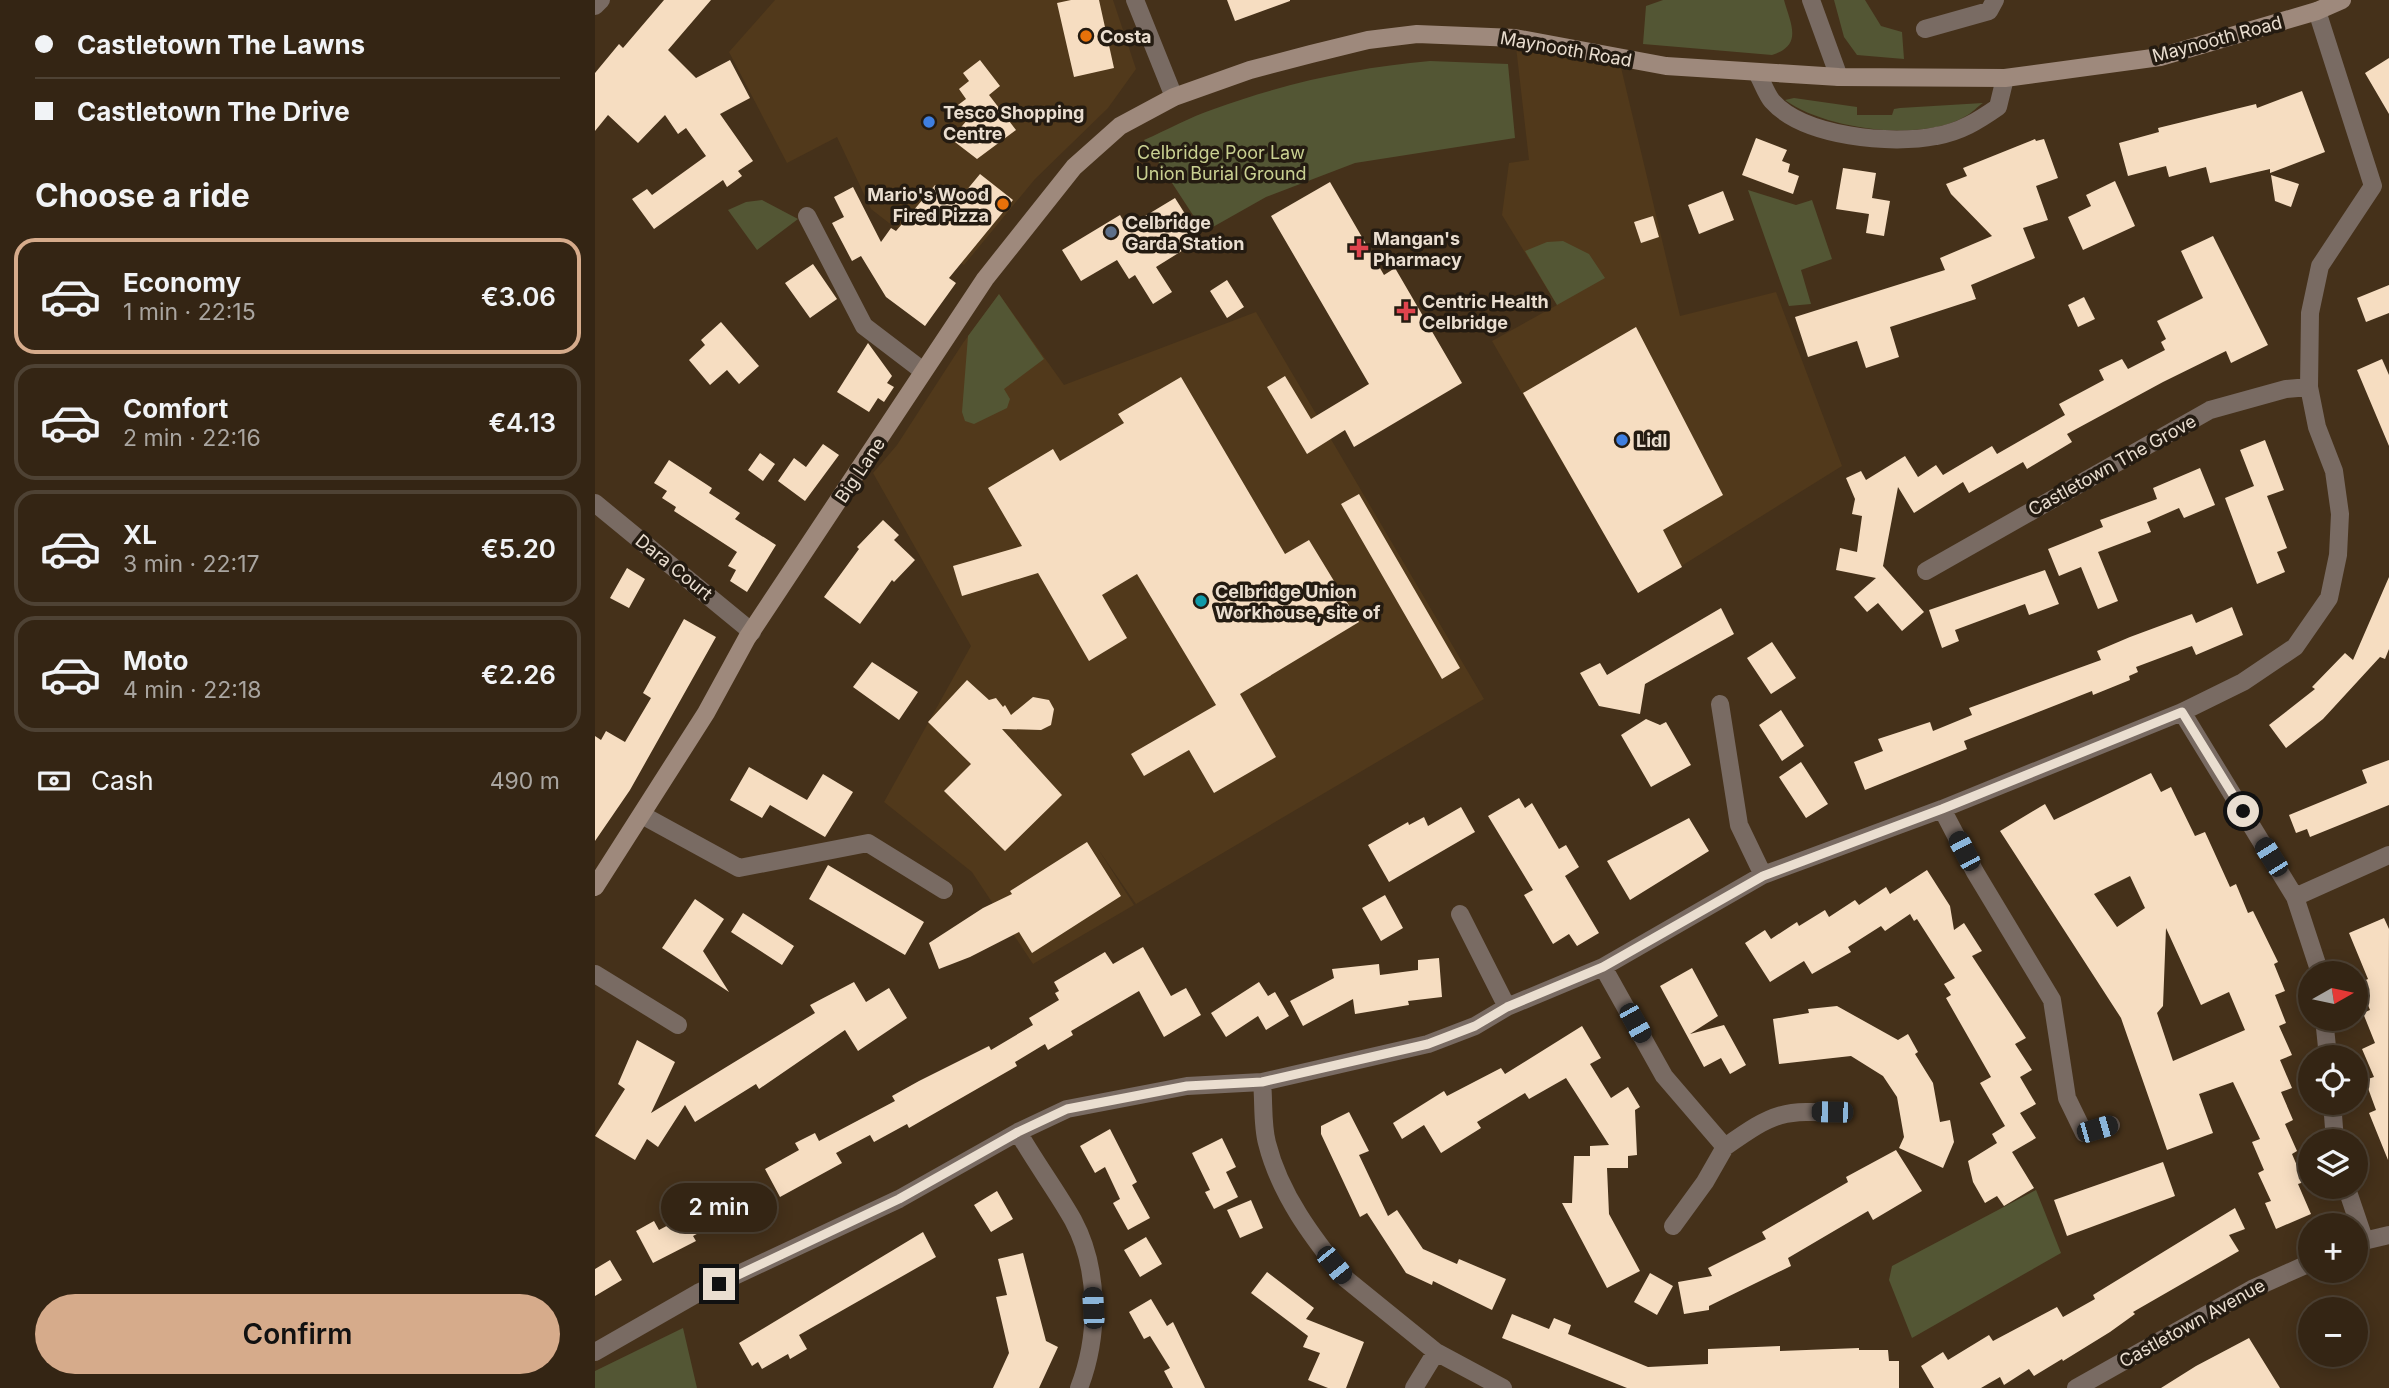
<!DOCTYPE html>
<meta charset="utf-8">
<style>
:root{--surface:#342514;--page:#3c2d1d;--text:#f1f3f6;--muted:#a9a5a0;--line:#4e4234;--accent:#d6ab8b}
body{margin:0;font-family:Inter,sans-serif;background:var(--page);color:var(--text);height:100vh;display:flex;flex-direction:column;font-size:26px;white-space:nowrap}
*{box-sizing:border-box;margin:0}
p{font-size:23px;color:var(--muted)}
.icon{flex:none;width:38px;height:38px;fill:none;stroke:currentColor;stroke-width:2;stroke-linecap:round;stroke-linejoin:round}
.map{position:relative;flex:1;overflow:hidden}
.panel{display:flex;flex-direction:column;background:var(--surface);width:595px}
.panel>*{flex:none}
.top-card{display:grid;align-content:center;height:154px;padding:0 35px;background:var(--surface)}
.needle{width:46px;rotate:81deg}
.tools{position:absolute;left:1703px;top:961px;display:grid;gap:14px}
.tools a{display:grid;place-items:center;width:70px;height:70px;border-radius:50%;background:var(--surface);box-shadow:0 4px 18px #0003,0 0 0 2px var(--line);font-size:35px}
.end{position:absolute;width:32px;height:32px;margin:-16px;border:9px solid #eaded0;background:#111;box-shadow:0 0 0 4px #111}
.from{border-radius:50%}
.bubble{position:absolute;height:49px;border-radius:24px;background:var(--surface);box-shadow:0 4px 18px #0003,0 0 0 2px var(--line);font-size:23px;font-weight:600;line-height:49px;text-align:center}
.car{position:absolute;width:21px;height:42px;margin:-21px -10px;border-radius:9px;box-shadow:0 0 5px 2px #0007;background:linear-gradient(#222 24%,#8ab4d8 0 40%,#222 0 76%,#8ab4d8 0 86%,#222 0)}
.top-card b{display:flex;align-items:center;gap:24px;height:66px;font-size:26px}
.top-card b+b{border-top:2px solid var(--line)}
.top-card i{width:18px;height:18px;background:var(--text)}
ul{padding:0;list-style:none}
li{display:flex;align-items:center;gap:21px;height:116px;margin:0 14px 10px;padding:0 21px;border:4px solid var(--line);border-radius:21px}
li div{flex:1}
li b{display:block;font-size:26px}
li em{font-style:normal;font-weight:600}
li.on{border-color:var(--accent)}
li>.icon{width:63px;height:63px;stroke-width:1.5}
h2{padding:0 35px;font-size:32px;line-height:84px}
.pay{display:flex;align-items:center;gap:18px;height:77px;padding:0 35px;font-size:26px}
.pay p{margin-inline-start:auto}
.button{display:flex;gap:14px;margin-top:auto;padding:14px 35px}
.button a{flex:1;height:80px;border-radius:42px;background:var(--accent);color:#111;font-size:28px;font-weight:600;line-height:80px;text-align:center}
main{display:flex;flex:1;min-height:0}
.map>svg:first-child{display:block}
.built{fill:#51391b}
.green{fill:#535634}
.building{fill:#f6ddc1;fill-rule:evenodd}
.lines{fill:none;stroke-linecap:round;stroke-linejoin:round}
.minor{stroke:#796b63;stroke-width:18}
.tertiary{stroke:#796b63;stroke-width:18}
.secondary{stroke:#9e897c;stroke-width:18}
.route{stroke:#eaded0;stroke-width:9}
.food-dot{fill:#e8710a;stroke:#241b11;stroke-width:2.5}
.shop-dot{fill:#3f7fe0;stroke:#241b11;stroke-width:2.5}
.service-dot{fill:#5c6f8a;stroke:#241b11;stroke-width:2.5}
.health-dot{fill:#e0444e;stroke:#241b11;stroke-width:2.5}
.culture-dot{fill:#0f9aa8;stroke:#241b11;stroke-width:2.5}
.labels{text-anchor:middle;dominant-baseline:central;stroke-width:7;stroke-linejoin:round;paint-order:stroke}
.poi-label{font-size:18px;font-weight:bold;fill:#eaded0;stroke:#241b11;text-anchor:start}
.street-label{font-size:18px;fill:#eaded0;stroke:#241b11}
.park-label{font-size:18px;fill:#c9d091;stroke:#241b11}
</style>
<main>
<section class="panel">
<div class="top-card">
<b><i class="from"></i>Castletown The Lawns</b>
<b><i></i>Castletown The Drive</b>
</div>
<h2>Choose a ride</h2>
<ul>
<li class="on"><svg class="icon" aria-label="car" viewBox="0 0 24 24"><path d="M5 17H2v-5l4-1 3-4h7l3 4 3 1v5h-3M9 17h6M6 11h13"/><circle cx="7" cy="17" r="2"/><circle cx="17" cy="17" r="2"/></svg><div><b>Economy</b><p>1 min · 22:15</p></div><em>€3.06</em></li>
<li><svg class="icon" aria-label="car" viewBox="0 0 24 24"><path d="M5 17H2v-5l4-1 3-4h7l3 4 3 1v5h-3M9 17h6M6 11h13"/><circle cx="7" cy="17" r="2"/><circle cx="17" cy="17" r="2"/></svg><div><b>Comfort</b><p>2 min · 22:16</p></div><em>€4.13</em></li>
<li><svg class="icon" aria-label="car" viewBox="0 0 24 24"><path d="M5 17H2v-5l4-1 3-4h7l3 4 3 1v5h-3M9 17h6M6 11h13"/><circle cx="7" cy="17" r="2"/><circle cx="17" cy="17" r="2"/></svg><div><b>XL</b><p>3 min · 22:17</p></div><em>€5.20</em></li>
<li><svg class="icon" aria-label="car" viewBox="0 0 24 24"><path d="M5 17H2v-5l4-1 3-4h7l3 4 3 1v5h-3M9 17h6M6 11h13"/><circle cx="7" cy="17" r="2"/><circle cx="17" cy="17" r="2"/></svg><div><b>Moto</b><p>4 min · 22:18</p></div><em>€2.26</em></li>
</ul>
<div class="pay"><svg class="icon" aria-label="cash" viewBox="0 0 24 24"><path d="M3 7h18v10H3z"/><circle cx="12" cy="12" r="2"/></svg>Cash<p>490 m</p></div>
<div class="button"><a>Confirm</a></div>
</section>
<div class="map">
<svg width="1794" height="1388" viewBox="0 0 1794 1388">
<rect width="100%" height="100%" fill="#45311a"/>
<path class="built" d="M180 0H518L541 69 513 108 440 179 369 265 294 223 276 209 242 137 192 163 134 52Z
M920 38 1024 59 1085 316 1181 292 1247 466 1043 593 897 341 962 305 907 215 914 163 934 160Z
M404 294 469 385 661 312 889 699 541 904 503 849 539 905 438 964 377 872 289 802 376 646 278 473 302 445 368 343Z"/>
<path class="green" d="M1068 0H1189C1196 25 1208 45 1177 55L1048 44 1051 6Z
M1239 0H1270L1286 26 1307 32 1309 59 1262 55 1249 37Z
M835 61 913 64 920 138 760 163 671 197 609 232 549 140C572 130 595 117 619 109 687 84 763 67 835 61Z
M1199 98 1262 107V115H1297L1299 109 1305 108 1388 103C1382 107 1377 113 1371 116 1327 143 1229 129 1190 100Z
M1153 190 1201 205 1217 200 1237 259 1206 270 1216 304 1194 306Z
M167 200 203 219 162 250 133 210 151 202Z
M968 241 994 254 1010 278 962 305 930 251 952 242Z
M404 294 449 359 409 389 415 399 412 408 379 424 370 421 367 412 373 336Z
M1441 1190 1466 1253 1317 1338 1294 1280 1297 1266Z
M88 1328 102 1388H0V1371Z"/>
<path class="building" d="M69 0H116L73 50 101 78 135 60 155 98 125 114 158 161 143 171 147 176 132 187 128 180 59 229 37 199 52 189 57 195 111 156 91 128 83 134 70 115 43 143 13 115 0 131V73L24 44 28 48Z
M476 0H504L519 68 479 77 462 3Z
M632 0H695V1L640 21Z
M1794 58V114L1770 73Z
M385 60 405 86 394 95 421 130 382 159 356 139 373 119 363 105 371 99 364 89 374 81 368 73Z
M1707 91 1730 152 1675 173V169L1615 183 1611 167 1574 177 1571 166 1533 176 1524 143 1564 132 1563 128 1661 104 1662 108Z
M1161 138 1192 150 1187 161 1195 164 1193 172 1204 176 1198 194 1147 175Z
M1440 139 1441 141 1449 139 1463 178 1441 186 1453 220 1428 228 1440 258 1376 285 1381 299 1295 327 1304 357 1271 368 1262 341 1213 357 1200 317 1350 270 1345 258 1397 236 1356 194 1351 184 1372 176 1368 168Z
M1248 168 1281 173 1277 198 1295 201 1289 236 1271 233 1274 214 1241 209Z
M385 174 418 200 354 278 361 283 330 326 291 297 266 256 257 261 237 223 249 217 239 197 258 187 286 242 296 228 301 231 340 185 361 203Z
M1676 175 1704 184 1696 207 1680 201Z
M1520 181 1540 226 1488 250 1473 217 1496 206 1491 195Z
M735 182 789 275 800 268 867 383 759 447 750 430 712 454 672 387 690 376 716 419 774 384 676 216Z
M1128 191 1139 220 1104 234 1093 205Z
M580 198 606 239 561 267 577 292 558 304 540 275 534 279 522 260 486 281 467 250 525 215 532 227Z
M1058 216 1064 237 1046 243 1039 222Z
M1618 236 1673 345 1636 363 1631 351 1568 382 1472 434 1477 442 1432 469 1428 462 1374 493 1368 482 1319 513 1303 487 1288 566 1329 612 1307 631 1283 603 1272 612 1259 597 1281 578 1241 570 1245 548 1262 552 1267 516 1257 514 1260 499 1251 478 1266 471 1271 480 1310 456 1323 477 1341 465 1348 475 1397 446 1402 454 1470 415 1464 404 1509 380 1504 370 1527 359 1533 369 1570 350 1566 342 1571 339 1562 321 1608 298 1586 251Z
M218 264 242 299 215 318 190 283Z
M632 280 649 307 632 318 615 291Z
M1794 285V313L1771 322 1762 298Z
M1489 297 1500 319 1483 327 1473 305Z
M126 322 164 366 144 384 132 370 115 385 94 360 110 345 106 340Z
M1041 327 1128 495 1068 530 1087 567 1043 593 928 393Z
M273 343 297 376 292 383 299 387 289 402 283 398 274 412 242 392Z
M1787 359 1794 375V446L1762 370Z
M586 377 690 554 714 540 764 622 645 694 681 757 619 793 594 750 549 776 536 754 621 705 542 574 507 595 532 638 494 661 443 573 367 596 358 566 427 546 393 488 458 449 465 461 529 423 523 414Z
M1670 440 1689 490 1672 496 1692 548 1682 552 1690 572 1662 584 1630 498 1659 486 1645 450Z
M228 444 244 455 210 501 183 481 199 458 211 467Z
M165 453 180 464 168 481 153 470Z
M74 460 117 488 114 493 145 513 140 519 181 545 152 592 135 581 141 570 133 566 142 552 79 511 81 507 67 498 72 491 59 483Z
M1605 468 1620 505 1589 518 1584 508 1552 522 1556 532 1503 552 1523 601 1503 609 1486 567 1464 576 1453 549 1508 527 1505 520 1562 499 1558 488Z
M764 494 865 668 847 679 746 504Z
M288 520 304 535 299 540 320 560 299 582 297 580 265 624 229 597 264 549 262 547Z
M32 568 50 579 34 608 15 598Z
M1450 570 1464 604 1434 615 1430 604 1360 630 1364 641 1347 648 1334 610Z
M1794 577V649L1790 659 1785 657 1728 719 1691 748 1674 725 1720 689 1717 687 1750 653 1758 660Z
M1637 607 1648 635 1601 655 1597 646 1541 667 1543 672 1534 676 1535 680 1498 695 1497 691 1369 741 1372 749 1270 790 1259 762 1288 751 1283 739 1335 722 1338 731 1377 715 1374 708 1506 660 1502 651 1535 637 1597 614 1601 623Z
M1126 608 1139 634 1050 684 1045 714 1004 706 985 673 1005 663 1012 675Z
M89 619 121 637 35 790 0 841V736L6 740 11 731 30 742 56 698 48 693Z
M1177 642 1201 678 1176 694 1152 658Z
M277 662 323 692 304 720 258 687Z
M372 680 394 700 401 698 408 707 410 705 416 715 438 697 454 700 459 709 456 725 446 730 407 729 467 795 410 851 349 791 376 764 333 722Z
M1186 710 1209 746 1187 761 1164 725Z
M1051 719 1065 725 1071 722 1096 765 1056 787 1026 735Z
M1794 760V805L1715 837 1712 829 1701 833 1694 815 1772 783 1767 770Z
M1206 762 1233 804 1211 818 1184 777Z
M154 767 212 800 228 774 258 792 230 837 175 805 167 818 135 800Z
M1556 773 1566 792 1576 787 1600 836 1610 832 1635 887 1641 884 1653 913 1658 911 1683 962 1679 964 1690 991 1680 995 1691 1023 1684 1026 1697 1055 1685 1060 1697 1088 1686 1092 1698 1120 1690 1124 1702 1151 1697 1154 1709 1182 1703 1184 1716 1214 1681 1229 1670 1203 1676 1201 1663 1173 1669 1170 1657 1142 1665 1139 1638 1082 1604 1094 1618 1133 1572 1150 1526 1018 1405 831 1450 804 1459 820ZM1535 876 1550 908 1522 927 1499 894ZM1571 928 1606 1005 1634 992 1650 1030 1578 1061 1562 1013 1568 1006Z
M924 798 930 808 937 803 964 849 971 845 984 867 970 876 1004 933 982 946 974 934 958 944 929 895 938 890 893 816Z
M866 807 880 832 794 882 773 845 813 822 814 825 829 817 833 826Z
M1094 818 1114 851 1035 900 1012 861Z
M492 842 526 896 437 953 424 932 375 957 344 969 334 943 388 908 417 894 415 891Z
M233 865 329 922 310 955 214 899Z
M1332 870 1355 906 1359 930 1369 923 1387 951 1377 956 1431 1038 1420 1044 1437 1070 1425 1077 1441 1104 1425 1113 1441 1138 1417 1152 1439 1188 1409 1206 1402 1196 1390 1203 1378 1182 1373 1161 1402 1143 1397 1134 1410 1126 1385 1083 1396 1077 1351 998 1356 995 1349 984 1360 978 1322 919 1319 921 1315 914 1290 931 1286 926 1253 947 1256 952 1217 974 1209 961 1175 982 1150 943 1170 930 1176 939 1202 922 1204 926 1230 910 1234 917 1260 900 1264 905 1291 887 1295 894Z
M790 895 808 928 786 941 767 908Z
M100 899 129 919 108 951 134 992 67 948Z
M148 913 199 946 187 965 136 932Z
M1789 918 1794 929 1793 1160 1774 1113 1781 1110 1770 1080 1779 1077 1767 1049 1780 1043 1768 1013 1775 1010 1764 983 1773 979 1754 933Z
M548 947 576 996 591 988 606 1015 569 1037 544 991 476 1031 478 1035 453 1050 450 1044 420 1062 422 1066 314 1128 312 1124 279 1142 275 1135 241 1153 247 1163 185 1197 170 1169 204 1150 200 1143 220 1133 224 1141 300 1101 297 1096 324 1081 394 1046 396 1050 438 1025 434 1018 464 1000 460 993 464 991 459 982 510 952 518 964Z
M844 958 847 997 813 1001 814 1005 760 1014 758 999 708 1026 695 1001 739 978 737 969 784 964 785 975 823 970V960Z
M1097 968 1123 1016 1095 1034 1129 1025 1151 1065 1135 1074 1126 1058 1109 1067 1065 986Z
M259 982 271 1002 294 988 312 1018 263 1051 250 1030 164 1089 161 1084 100 1122 90 1105 63 1147 52 1139 40 1160 0 1136 30 1089 23 1084 42 1040 80 1062 56 1113 220 1013 215 1005Z
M664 982 673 996 680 992 694 1016 671 1030 663 1016 631 1037 616 1013Z
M1242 1006 1303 1040 1313 1034 1323 1052 1320 1054 1338 1083 1345 1122 1355 1120 1359 1142 1348 1168 1304 1148 1309 1137 1302 1097 1288 1076 1256 1056 1184 1064 1178 1019 1214 1013 1213 1009Z
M987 1026 1006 1058 995 1064 1016 1098 1033 1087 1045 1107 1040 1110 1042 1155 1033 1156V1168H1012L1014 1214 1045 1271 1012 1288 967 1203H977L979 1156H995V1146L1014 1145 971 1078 934 1099 930 1093 882 1122 886 1128 846 1153 829 1125 807 1139 798 1123 849 1091 852 1096 906 1068 910 1074Z
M754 1112 774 1151 764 1155 793 1216 802 1210 828 1249 862 1264 864 1259 911 1279 897 1310 838 1281 837 1285 811 1273 772 1213 765 1217 726 1134V1126Z
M515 1129 542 1182 537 1185 555 1218 533 1230 518 1203 525 1199 510 1167 500 1173 485 1146Z
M627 1138 641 1167 631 1172 643 1197 619 1209 610 1192 615 1190 597 1153Z
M1301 1150 1327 1191 1278 1220 1273 1211 1193 1258 1196 1266 1114 1306V1310L1089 1314 1083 1282 1117 1276 1113 1268 1171 1239 1167 1232 1253 1182 1251 1177Z
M1568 1162 1580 1196 1472 1236 1459 1200Z
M135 1182 149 1209 98 1236 101 1241 58 1263 41 1231 59 1221 64 1230 96 1213 91 1205Z
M402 1191 418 1219 396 1232 379 1205Z
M656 1200 668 1228 645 1238 632 1210Z
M1640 1208 1650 1229 1634 1235 1644 1251 1538 1312 1540 1314 1515 1332 1468 1361 1467 1359 1439 1376 1434 1369 1409 1385 1405 1377 1386 1388H1339L1326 1366 1348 1352 1353 1360 1394 1335 1398 1341 1462 1307 1468 1317 1500 1299 1498 1295Z
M328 1232 341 1257 204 1335 212 1349 195 1359 193 1354 167 1369 163 1362 157 1366 144 1343Z
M551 1237 567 1264 545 1277 529 1250Z
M428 1253 451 1341 463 1347 444 1388H398L414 1353 401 1297 412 1295 403 1259Z
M15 1260 27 1280 0 1296V1269Z
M672 1272 719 1308 711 1319 769 1342 751 1388H733L713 1380 725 1353 708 1347 713 1336 656 1293Z
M1055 1273 1078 1286 1062 1315 1039 1302Z
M556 1299 572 1326 578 1322 610 1388H578L569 1371 575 1368 555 1336 549 1339 534 1312Z
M917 1314 954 1329 959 1318 976 1325 973 1334 1053 1367 1113 1364V1349L1185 1346V1351L1264 1348V1350H1293L1294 1361H1304V1388H1032L907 1338Z
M1654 1338 1685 1388H1566L1601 1366Z"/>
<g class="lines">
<path class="minor" d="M1216 0 1244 77
M0 6 6 0
M1330 29 1394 11 1400 0
M1162 73C1167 81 1171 94 1177 101 1209 137 1297 145 1341 136 1365 132 1383 121 1403 107L1410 78
M212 216 269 326 328 371
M0 503 157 632
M1331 571 1615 410 1691 389 1714 387
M1125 704 1144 825 1168 875
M1587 712 1700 897 1725 973
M1347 809 1380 872 1457 1000 1472 1098 1489 1133 1516 1125
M47 815 144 868 273 843 349 890
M1700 897 1794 855
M865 914 912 1007
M1008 967 1069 1076 1130 1147C1181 1111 1187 1110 1248 1113
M0 974 83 1025
M1729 1018 1733 1057
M667 1082C669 1102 667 1124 672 1143 685 1195 718 1238 751 1279L841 1352 908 1388
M1737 1102 1740 1141
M423 1132C440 1162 461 1190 478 1220 505 1270 504 1337 484 1388
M1751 1186 1769 1239
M1078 1226 1110 1182 1130 1147
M1760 1243 1794 1235
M0 1352 103 1293 304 1199 423 1132 472 1109 592 1086 667 1082 833 1044 880 1026 912 1007 1008 967 1168 875 1347 809 1587 712 1648 682 1700 647 1734 598 1743 555 1745 514 1739 471 1722 427 1714 387 1715 313 1725 266 1778 186 1722 11
M819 1388 841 1352
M1481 1388 1657 1289 1715 1263"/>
<path class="tertiary" d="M540 0 579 97"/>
<path class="secondary" d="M0 887 111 713 152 638 390 279 479 167 525 126 579 97 655 70 716 54 773 40 822 34 920 38 1071 66 1244 77 1410 78 1565 57 1722 11 1747 0"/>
</g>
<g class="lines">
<path class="route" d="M124 1284 304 1199 423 1132 472 1109 592 1086 667 1082 833 1044 880 1026 912 1007 1008 967 1168 876 1347 809 1587 712 1648 811"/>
</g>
<g class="food-dot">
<circle cx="491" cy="36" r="7"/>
<circle cx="408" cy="204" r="7"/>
</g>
<g class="shop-dot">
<circle cx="334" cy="122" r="7"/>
<circle cx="1027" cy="440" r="7"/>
</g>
<circle class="service-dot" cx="516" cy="232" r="7"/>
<g class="health-dot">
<path d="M760.5 237.5h7v7h7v7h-7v7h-7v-7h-7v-7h7z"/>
<path d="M807.5 300.5h7v7h7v7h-7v7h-7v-7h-7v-7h7z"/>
</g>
<circle class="culture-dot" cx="606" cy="601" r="7"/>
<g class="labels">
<g class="poi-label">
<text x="505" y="36">Costa</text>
<text x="348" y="112">Tesco Shopping<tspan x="348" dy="21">Centre</tspan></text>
<text x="394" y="194" text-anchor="end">Mario's Wood<tspan x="394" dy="21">Fired Pizza</tspan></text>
<text x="530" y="222">Celbridge<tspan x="530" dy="21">Garda Station</tspan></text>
<text x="778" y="238">Mangan's<tspan x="778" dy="21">Pharmacy</tspan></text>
<text x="827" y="301">Centric Health<tspan x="827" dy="21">Celbridge</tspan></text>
<text x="1041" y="440">Lidl</text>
<text x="620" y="591">Celbridge Union<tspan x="620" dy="21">Workhouse, site of</tspan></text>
</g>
<g class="street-label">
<text transform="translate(1622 39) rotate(-15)">Maynooth Road</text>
<text transform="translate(971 49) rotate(10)">Maynooth Road</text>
<text transform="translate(1517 465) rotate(-29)">Castletown The Grove</text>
<text transform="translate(265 470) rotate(-56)">Big Lane</text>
<text transform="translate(79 567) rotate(39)">Dara Court</text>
<text transform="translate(1597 1323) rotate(-29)">Castletown Avenue</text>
</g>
<g class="park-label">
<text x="626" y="152">Celbridge Poor Law<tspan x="626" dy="21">Union Burial Ground</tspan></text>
</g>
</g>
</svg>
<div class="tools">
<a><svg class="needle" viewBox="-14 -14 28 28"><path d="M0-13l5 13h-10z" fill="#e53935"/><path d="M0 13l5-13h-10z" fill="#a9a5a0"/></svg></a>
<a><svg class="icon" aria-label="locate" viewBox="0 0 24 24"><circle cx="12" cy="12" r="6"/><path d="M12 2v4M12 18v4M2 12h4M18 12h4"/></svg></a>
<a><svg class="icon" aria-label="layers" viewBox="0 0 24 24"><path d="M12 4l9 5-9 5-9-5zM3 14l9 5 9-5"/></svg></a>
<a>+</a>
<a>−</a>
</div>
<i class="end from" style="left:1648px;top:811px"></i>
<i class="end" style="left:124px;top:1284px"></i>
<div class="bubble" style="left:66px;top:1183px;width:116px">2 min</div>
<i class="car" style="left:1369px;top:851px;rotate:332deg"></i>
<i class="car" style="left:1676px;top:857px;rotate:328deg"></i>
<i class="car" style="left:1040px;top:1023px;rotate:151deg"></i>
<i class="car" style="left:1237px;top:1112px;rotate:271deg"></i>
<i class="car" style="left:1502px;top:1129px;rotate:74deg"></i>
<i class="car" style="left:739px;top:1265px;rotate:141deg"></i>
<i class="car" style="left:498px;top:1308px;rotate:357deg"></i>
</div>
</main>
